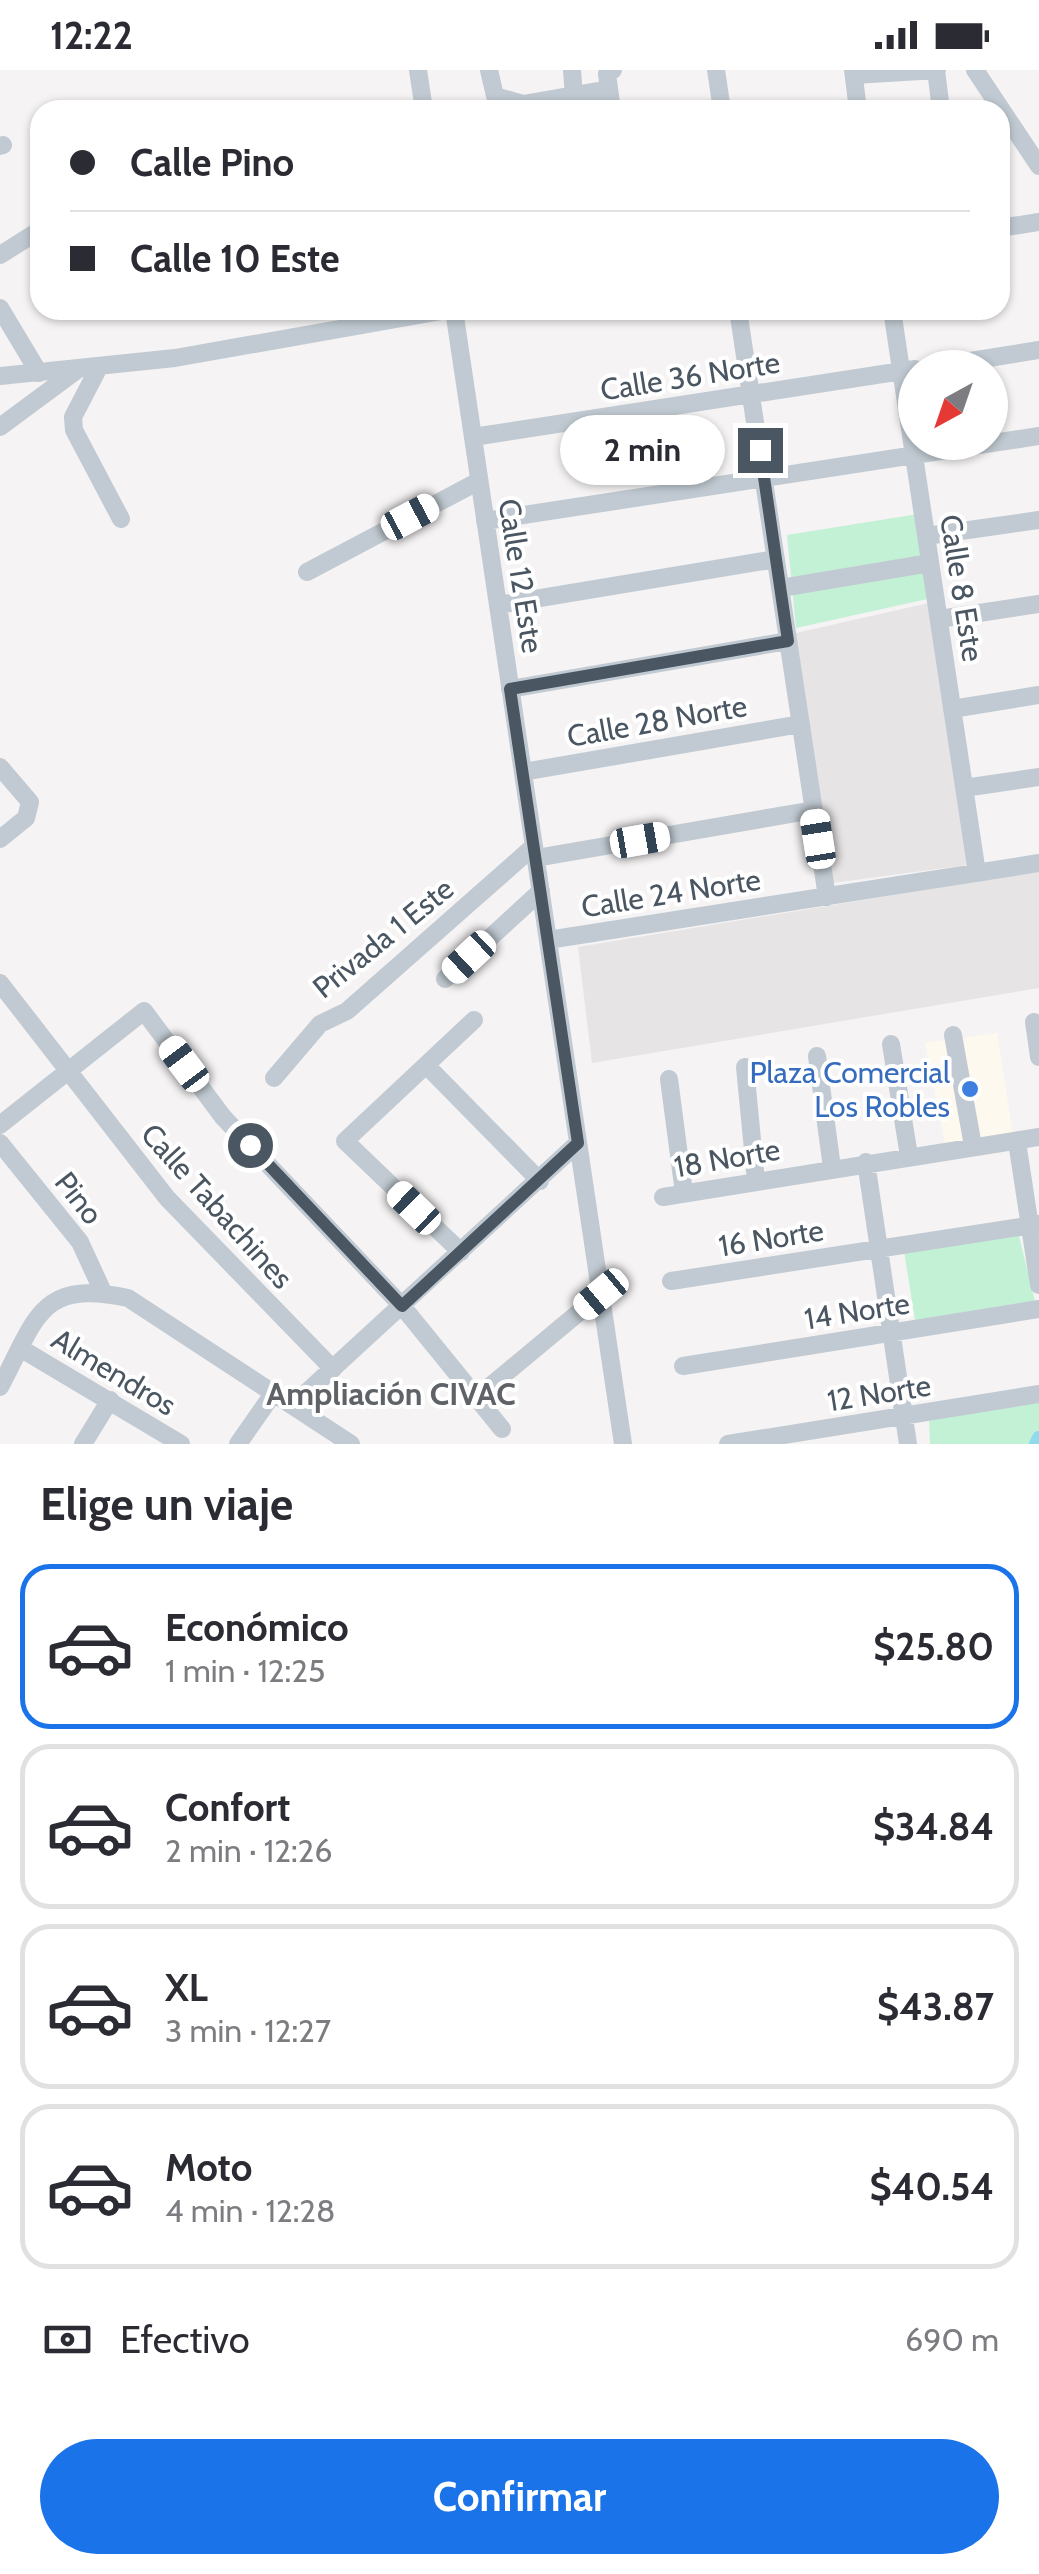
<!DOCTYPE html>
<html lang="es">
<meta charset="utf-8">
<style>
:root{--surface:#fff;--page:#f7f7f7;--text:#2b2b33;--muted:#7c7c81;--line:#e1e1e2;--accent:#1a73e8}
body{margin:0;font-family:Cabin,sans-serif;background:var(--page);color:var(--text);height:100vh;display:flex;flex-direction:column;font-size:38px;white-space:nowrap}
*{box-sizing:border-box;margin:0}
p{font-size:32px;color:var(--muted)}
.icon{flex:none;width:55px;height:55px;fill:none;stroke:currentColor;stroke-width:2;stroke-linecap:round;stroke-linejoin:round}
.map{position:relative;height:1374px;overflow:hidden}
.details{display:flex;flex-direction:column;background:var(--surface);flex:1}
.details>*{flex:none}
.banner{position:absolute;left:30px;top:30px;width:980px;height:220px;border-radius:30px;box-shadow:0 2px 8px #0004;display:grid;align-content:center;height:220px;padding:0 40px;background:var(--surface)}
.needle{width:65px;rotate:220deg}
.tools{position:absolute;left:898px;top:280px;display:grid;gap:20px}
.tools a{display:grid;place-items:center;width:110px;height:110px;border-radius:50%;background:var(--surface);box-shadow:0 2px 8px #0004;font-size:50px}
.end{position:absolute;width:45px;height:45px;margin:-22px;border:12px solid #4a5661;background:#fff;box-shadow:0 0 0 5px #fff}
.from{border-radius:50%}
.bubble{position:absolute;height:70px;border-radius:35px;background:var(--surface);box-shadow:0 2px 8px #0004;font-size:32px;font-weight:700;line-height:70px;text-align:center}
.car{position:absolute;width:30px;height:60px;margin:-30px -15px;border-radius:12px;box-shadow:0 0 8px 2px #0007;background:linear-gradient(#fff 24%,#345 0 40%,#fff 0 76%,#345 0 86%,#fff 0)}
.banner b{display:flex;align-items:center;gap:35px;height:95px;font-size:38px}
.banner b+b{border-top:2px solid var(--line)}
.banner i{width:25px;height:25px;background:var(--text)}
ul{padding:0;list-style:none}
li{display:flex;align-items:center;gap:30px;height:165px;margin:0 20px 15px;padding:0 20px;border:5px solid var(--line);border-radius:30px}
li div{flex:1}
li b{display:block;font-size:38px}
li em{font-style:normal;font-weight:700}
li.selected{border-color:var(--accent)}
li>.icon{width:90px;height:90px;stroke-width:1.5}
h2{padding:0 40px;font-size:45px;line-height:120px}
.pay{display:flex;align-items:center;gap:25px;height:110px;padding:0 40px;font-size:38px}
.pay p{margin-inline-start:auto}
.cta{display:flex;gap:20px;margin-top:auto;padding:20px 40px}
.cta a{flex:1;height:115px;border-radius:60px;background:var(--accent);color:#fff;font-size:40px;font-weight:700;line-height:115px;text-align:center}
.status{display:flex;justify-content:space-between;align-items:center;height:70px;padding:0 50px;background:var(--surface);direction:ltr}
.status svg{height:28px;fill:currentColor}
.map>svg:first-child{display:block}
.commercial{fill:#fdf9ef}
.education{fill:#e6e4e5}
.green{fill:#c3f1d5}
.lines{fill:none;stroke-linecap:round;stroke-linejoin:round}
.canal{stroke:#90daee;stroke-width:14}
.street{stroke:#c1cad2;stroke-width:18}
.route{stroke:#4a5661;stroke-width:12}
.shop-dot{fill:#3f7fe0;stroke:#fff;stroke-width:4}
.labels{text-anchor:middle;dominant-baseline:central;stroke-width:8;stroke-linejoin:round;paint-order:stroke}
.street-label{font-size:30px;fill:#4a5661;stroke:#fff}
.shop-label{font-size:30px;fill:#366cbe;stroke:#fff;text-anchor:end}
.neighbourhood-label{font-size:32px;font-weight:bold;fill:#5f6368;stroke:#fff}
</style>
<div class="status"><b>12:22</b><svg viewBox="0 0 49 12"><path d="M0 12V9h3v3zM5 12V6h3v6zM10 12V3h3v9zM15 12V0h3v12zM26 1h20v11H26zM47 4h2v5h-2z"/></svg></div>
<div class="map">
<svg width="1039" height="1374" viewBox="0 0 1039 1374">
<rect width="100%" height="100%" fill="#f5f3f3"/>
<path class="commercial" d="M997 963 1013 1065 945 1073 925 973Z"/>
<path class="education" d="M933 532 968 795 832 813 796 563Z
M1039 801V918L592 993 578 877Z"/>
<path class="green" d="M918 444 932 528 796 558 787 465Z
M1018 1162 1035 1231 915 1250 904 1181Z
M1039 1330V1374H930L929 1349Z"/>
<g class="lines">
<path class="canal" d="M1036 1374 1039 1368"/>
<path class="street" d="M418 0 424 40
M489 0 495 26 523 34 609 19
M572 0 574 27
M716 0 722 40
M853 0 858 40
M936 0 941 40
M975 0 1039 96
M854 5 937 0
M612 40 607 4 613 0
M0 76 3 75
M1000 158 1039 152
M0 185 40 160
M0 238 39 303
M454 240 623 1374
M738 240 827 827
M892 240 977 803
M99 297 73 347 74 360 121 449
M926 298 1039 280
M0 306 175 288 447 240
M0 357 77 300
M473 367 915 299
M485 451 1039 366
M926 466 1039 450
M307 502 479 411
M781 518 930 493
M498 535 776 489
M939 549 1039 534
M510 619 788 571
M952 639 1039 625
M0 697 30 732 26 748 0 769
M523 702 801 654
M964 718 1039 707
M536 788 814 740
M548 870 1039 793
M445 909 541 821
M0 913 167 1128 333 1299
M1034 952 1039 987
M953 965 973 1076
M891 974 909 1086
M817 986 832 1098
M426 995 540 1111
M745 997 756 1111
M274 1008 320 954 347 941 534 776
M669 1009 684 1123
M0 1055 144 941 223 1047 402 1236 502 1359
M1017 1072 1039 1215
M0 1073 80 1172 103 1222
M866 1092 908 1374
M663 1127 1039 1067
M461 1182 345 1071 474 950
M671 1211 1039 1154
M20 1278 181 1374
M683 1296 1039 1239
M0 1317C37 1248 39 1209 128 1228L351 1374
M476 1328 601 1224
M294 1334 578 1073
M83 1374 110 1330
M238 1374 275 1321
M728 1374 1039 1324"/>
</g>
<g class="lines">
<path class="route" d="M250 1075 402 1236 578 1073 510 619 788 571 760 380"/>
</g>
<circle class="shop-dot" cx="970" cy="1019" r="10"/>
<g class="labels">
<g class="street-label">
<text transform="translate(690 306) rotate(-9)">Calle 36 Norte</text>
<text transform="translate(521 506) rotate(81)">Calle 12 Este</text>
<text transform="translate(962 518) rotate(81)">Calle 8 Este</text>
<text transform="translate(657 651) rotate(-10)">Calle 28 Norte</text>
<text transform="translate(671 823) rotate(-9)">Calle 24 Norte</text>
<text transform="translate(383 868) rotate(-39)">Privada 1 Este</text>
<text transform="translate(727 1088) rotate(-10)">18 Norte</text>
<text transform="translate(79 1128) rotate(52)">Pino</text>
<text transform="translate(217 1136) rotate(48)">Calle Tabachines</text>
<text transform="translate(771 1168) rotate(-9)">16 Norte</text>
<text transform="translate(857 1241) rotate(-9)">14 Norte</text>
<text transform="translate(114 1302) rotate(31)">Almendros</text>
<text transform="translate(879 1323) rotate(-9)">12 Norte</text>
</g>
<g class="shop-label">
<text x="950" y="1002">Plaza Comercial<tspan x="950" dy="34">Los Robles</tspan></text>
</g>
<g class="neighbourhood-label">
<text x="391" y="1323">Ampliación CIVAC</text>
</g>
</g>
</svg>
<div class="tools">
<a><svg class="needle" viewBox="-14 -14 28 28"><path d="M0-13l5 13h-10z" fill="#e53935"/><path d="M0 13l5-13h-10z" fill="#7c7c81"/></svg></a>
</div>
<i class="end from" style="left:250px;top:1075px"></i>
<i class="end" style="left:760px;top:380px"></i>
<div class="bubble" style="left:560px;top:345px;width:165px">2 min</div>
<i class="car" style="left:410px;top:447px;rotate:62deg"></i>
<i class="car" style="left:818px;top:769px;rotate:351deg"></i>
<i class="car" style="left:640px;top:770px;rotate:80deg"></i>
<i class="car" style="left:469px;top:887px;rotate:227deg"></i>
<i class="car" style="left:184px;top:994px;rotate:323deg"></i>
<i class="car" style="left:414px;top:1138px;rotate:314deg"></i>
<i class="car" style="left:601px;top:1224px;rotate:230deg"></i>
<div class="banner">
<b><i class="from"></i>Calle Pino</b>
<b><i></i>Calle 10 Este</b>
</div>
</div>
<section class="details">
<h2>Elige un viaje</h2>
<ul>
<li class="selected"><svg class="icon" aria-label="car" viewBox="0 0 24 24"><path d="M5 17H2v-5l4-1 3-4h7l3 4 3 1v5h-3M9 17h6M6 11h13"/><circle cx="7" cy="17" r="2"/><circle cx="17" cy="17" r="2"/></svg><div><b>Económico</b><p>1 min · 12:25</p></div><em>$25.80</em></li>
<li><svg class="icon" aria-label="car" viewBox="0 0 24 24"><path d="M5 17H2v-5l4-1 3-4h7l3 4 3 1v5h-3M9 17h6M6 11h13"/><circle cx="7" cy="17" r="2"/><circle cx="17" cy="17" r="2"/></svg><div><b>Confort</b><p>2 min · 12:26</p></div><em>$34.84</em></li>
<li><svg class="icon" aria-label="car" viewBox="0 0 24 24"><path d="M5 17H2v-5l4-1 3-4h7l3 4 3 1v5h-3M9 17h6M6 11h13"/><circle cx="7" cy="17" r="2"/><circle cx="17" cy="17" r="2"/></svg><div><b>XL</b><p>3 min · 12:27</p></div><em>$43.87</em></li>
<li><svg class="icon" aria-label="car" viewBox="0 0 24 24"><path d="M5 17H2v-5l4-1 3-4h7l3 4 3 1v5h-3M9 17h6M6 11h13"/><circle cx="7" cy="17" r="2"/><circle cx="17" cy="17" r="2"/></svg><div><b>Moto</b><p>4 min · 12:28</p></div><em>$40.54</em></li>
</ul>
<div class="pay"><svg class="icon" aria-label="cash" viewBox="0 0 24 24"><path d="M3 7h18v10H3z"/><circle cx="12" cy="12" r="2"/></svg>Efectivo<p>690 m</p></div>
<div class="cta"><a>Confirmar</a></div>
</section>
